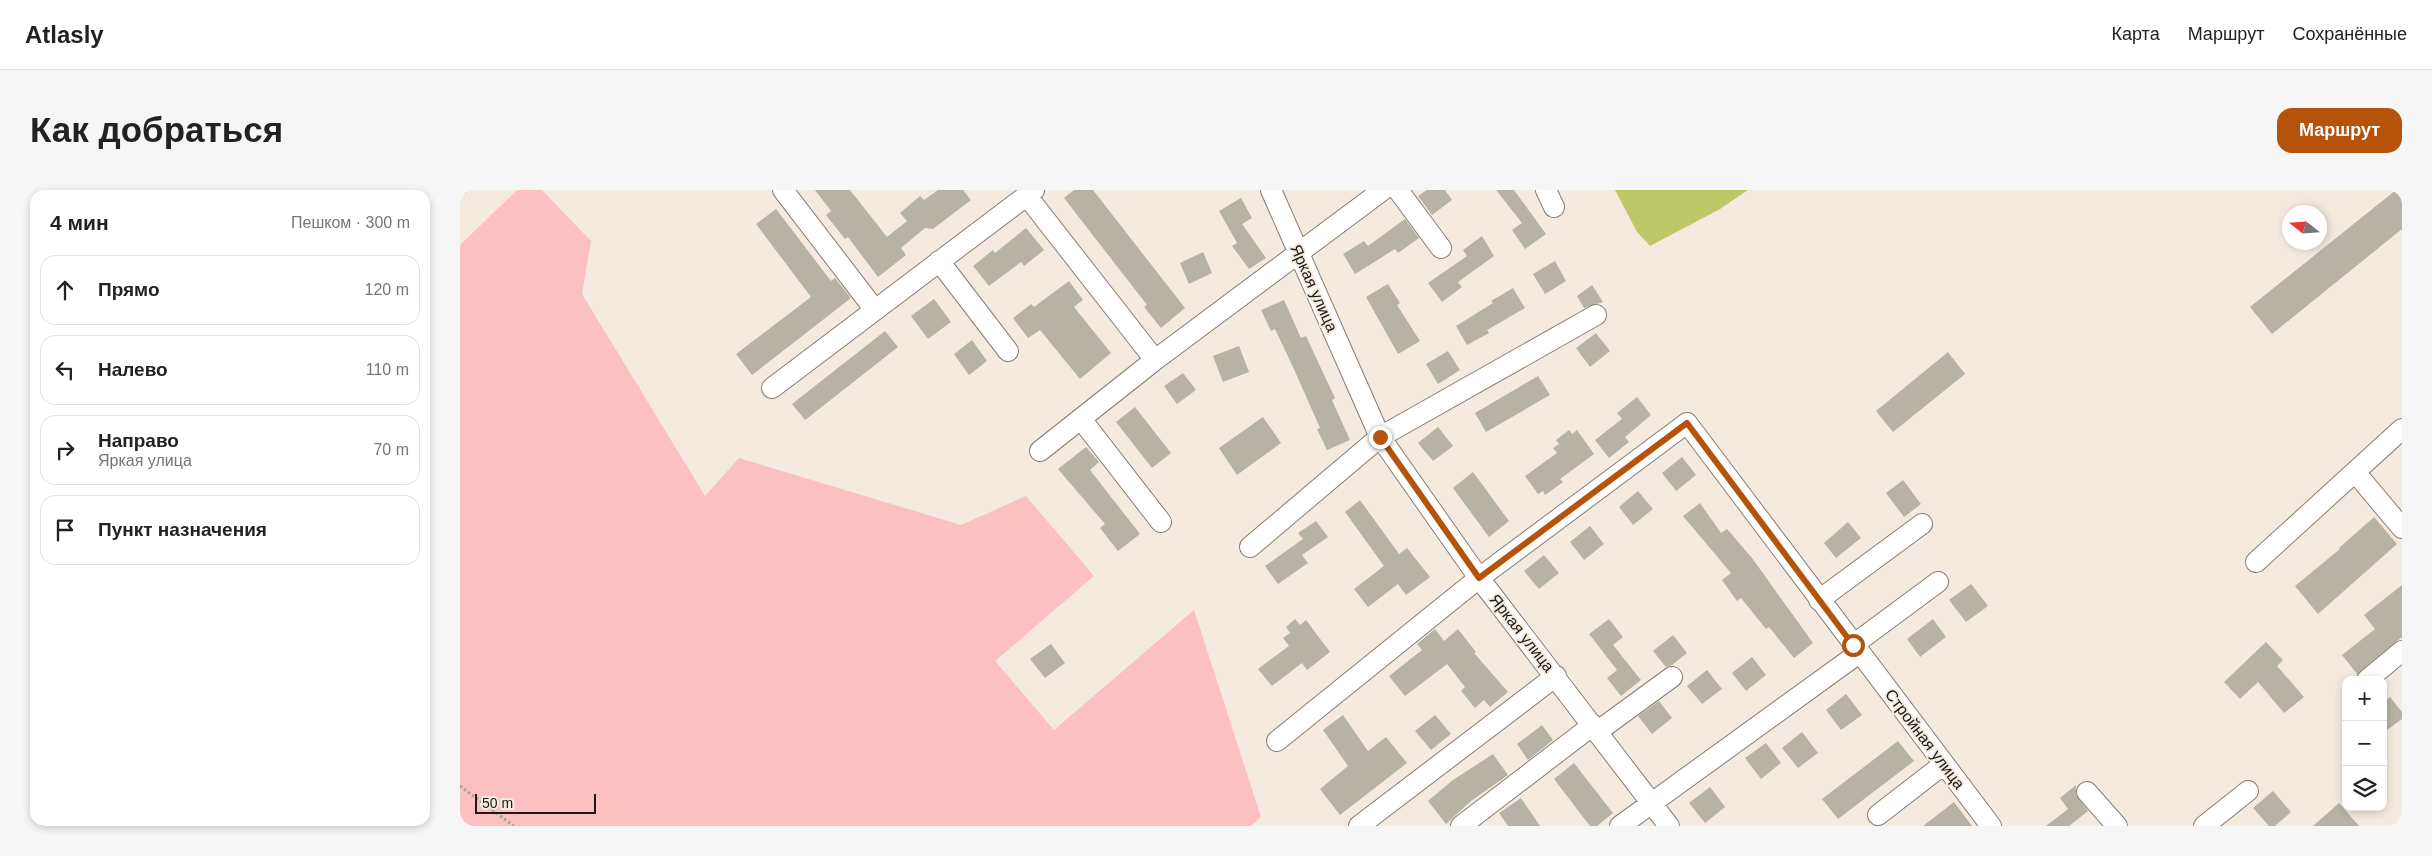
<!DOCTYPE html>
<html lang="ru">
<meta charset="utf-8">
<style>
body{margin:0;font-family:Arial,sans-serif;background:#f6f6f6;color:#222}
.controls{position:absolute;right:15px;bottom:15px;display:grid;overflow:hidden;border-radius:10px;box-shadow:0 2px 8px #0003}
.controls button{width:45px;height:45px;display:grid;place-items:center;padding:0;border:0;border-bottom:1px solid #e0e0e0;background:#fff;color:#222;font:25px sans-serif}
.compass{position:absolute;left:1822px;top:15px;width:45px;height:45px;border-radius:50%;background:#fff;box-shadow:0 2px 8px #0003;rotate:287deg}
.scale{position:absolute;left:15px;bottom:12px;width:121px;box-sizing:border-box;padding-left:5px;border:2px solid #1d1916;border-top:0;font-size:14px;line-height:18px;white-space:nowrap;color:#1d1916;-webkit-text-stroke:4px #f4eae0;paint-order:stroke}
.stop{position:absolute;width:15px;height:15px;margin:-11px;border:4px solid #b45309;border-radius:50%;background:#fff}
.stop.end{background:#b45309;border-color:#fff;box-shadow:0 1px 5px #0008}
.list{margin:0;padding:0;list-style:none}
h2{display:flex;justify-content:space-between;align-items:center;height:65px;margin:0;padding:0 20px;font-size:21px}
h2 small{font-size:16px;font-weight:400;color:#767676}
.list li{display:grid;grid-template-columns:32px 1fr auto;gap:15px;align-items:center;box-sizing:border-box;height:70px;margin:0 10px 10px;padding:0 10px;border:1px solid #e0e0e0;border-radius:15px}
.list b{display:block;font-size:19px;white-space:nowrap}
.list p{margin:0;font-size:16px;white-space:nowrap;color:#767676}
.list em{font-size:16px;font-style:normal;color:#767676}
.icon{flex:none;width:28px;height:28px;fill:none;stroke:currentColor;stroke-width:2;stroke-linecap:round;stroke-linejoin:round}
.map{position:relative;flex:none;width:1942px;height:636px;overflow:hidden;border-radius:15px}
header{display:flex;align-items:center;gap:30px;box-sizing:border-box;height:70px;padding:0 25px;background:#fff;border-bottom:1px solid #e0e0e0}
header strong{font-size:24px}
nav{display:flex;gap:28px;margin-inline-start:auto;font-size:18px}
.intro{display:flex;align-items:center;justify-content:space-between;box-sizing:border-box;height:120px;padding:0 30px}
h1{margin:0;font-size:35px}
.button{padding:12px 22px;border-radius:15px;background:#b45309;color:#fff;font-size:18px;font-weight:700}
main{display:flex;gap:30px;padding:0 30px}
aside{flex:1;background:#fff;border-radius:15px;box-shadow:0 2px 8px #0003}
.map>svg:first-child{display:block}
.green{fill:#fcc0c1}
.water{fill:#bdc969}
.building{fill:#b6b2a6}
.lines{fill:none;stroke-linecap:round;stroke-linejoin:round}
.minor-casing{stroke:#867d74;stroke-width:22}
.path{stroke:#aba39b;stroke-width:3;stroke-dasharray:2.5 2.5;stroke-linecap:butt}
.minor{stroke:#fff;stroke-width:20}
.route{stroke:#b45309;stroke-width:6}
.labels{text-anchor:middle;dominant-baseline:central;stroke-width:4;stroke-linejoin:round;paint-order:stroke}
.street-label{font-size:16px;fill:#1d1916;stroke:#f4eae0}
</style>
<header>
<strong>Atlasly</strong>
<nav><a>Карта</a><a>Маршрут</a><a>Сохранённые</a></nav>
</header>
<div class="intro"><h1>Как добраться</h1><a class="button">Маршрут</a></div>
<main>
<aside>
<h2>4 мин<small>Пешком · 300 m</small></h2>
<ul class="list">
<li><svg class="icon" aria-label="ahead" viewBox="0 0 24 24"><path d="M12 20V5M6 11l6-6 6 6"/></svg><div><b>Прямо</b></div><em>120 m</em></li>
<li><svg class="icon" aria-label="left" viewBox="0 0 24 24"><path d="M17 20v-9H6M10 6l-5 5 5 5"/></svg><div><b>Налево</b></div><em>110 m</em></li>
<li><svg class="icon" aria-label="right" viewBox="0 0 24 24"><path d="M7 20v-9h11M14 6l5 5-5 5"/></svg><div><b>Направо</b><p>Яркая улица</p></div><em>70 m</em></li>
<li><svg class="icon" aria-label="arrive" viewBox="0 0 24 24"><path d="M6 21V4h12l-3 4 3 4H6"/></svg><div><b>Пункт назначения</b></div></li>
</ul>
</aside>
<div class="map">
<svg width="1942" height="636" viewBox="0 0 1942 636">
<rect width="100%" height="100%" fill="#f4eae0"/>
<!-- green -->
<path class="green" d="M 57,0 L 82,0 L 131,51 L 122,104 L 245,306 L 279,268 L 501,335 L 566,306 L 634,386 L 535,471 L 594,540 L 734,420 L 801,627 L 791,636 L 0,636 L 0,55 Z"/>
<!-- water -->
<path class="water" d="M 1155,0 L 1288,0 L 1260,19 L 1190,56 L 1177,42 Z"/>
<!-- building -->
<path class="building" d="M 355,0 L 390,0 L 427,47 L 447,31 L 440,23 L 460,6 L 464,10 L 478,0 L 503,0 L 511,10 L 473,39 L 465,38 L 441,58 L 446,65 L 418,87 L 388,47 L 385,49 L 366,25 L 371,21 Z
M 614,0 L 633,0 L 725,118 L 701,138 L 684,117 L 687,115 L 604,8 Z
M 967,0 L 985,0 L 992,10 L 972,25 L 958,6 Z
M 1036,0 L 1054,0 L 1086,44 L 1065,59 L 1052,40 L 1062,33 Z
M 1936,0 L 1942,0 L 1942,39 L 1812,144 L 1790,117 Z
M 781,8 L 792,28 L 782,34 L 806,68 L 789,79 L 772,56 L 777,53 L 759,21 Z
M 316,19 L 371,91 L 375,88 L 391,108 L 292,185 L 276,164 L 351,107 L 296,34 Z
M 945,29 L 959,48 L 938,63 L 935,59 L 895,84 L 883,64 L 904,51 L 908,56 Z
M 566,38 L 584,60 L 564,76 L 561,72 L 529,96 L 513,76 L 533,60 L 535,63 Z
M 1022,46 L 1034,66 L 998,92 L 1002,97 L 982,112 L 968,93 L 1007,66 L 1003,60 Z
M 743,62 L 752,83 L 729,94 L 720,73 Z
M 1095,71 L 1106,91 L 1085,104 L 1073,84 Z
M 609,91 L 623,110 L 614,117 L 651,163 L 620,189 L 580,140 L 568,148 L 553,128 L 571,114 L 574,117 Z
M 928,94 L 940,113 L 937,115 L 960,151 L 938,164 L 906,107 Z
M 1132,95 L 1143,112 L 1124,118 L 1117,106 Z
M 1053,98 L 1065,118 L 1027,140 L 1029,143 L 1007,155 L 996,136 L 1033,113 L 1031,111 Z
M 474,109 L 491,132 L 468,149 L 451,126 Z
M 824,110 L 841,148 L 846,146 L 865,187 L 875,208 L 872,210 L 890,250 L 867,260 L 857,239 L 860,238 L 833,177 L 815,139 L 811,141 L 801,120 Z
M 425,141 L 438,157 L 345,230 L 332,214 Z
M 1136,143 L 1150,161 L 1130,177 L 1116,158 Z
M 512,150 L 527,171 L 509,185 L 494,164 Z
M 779,156 L 789,182 L 763,192 L 753,166 Z
M 988,161 L 1000,180 L 978,194 L 966,174 Z
M 1488,162 L 1505,184 L 1433,242 L 1416,221 Z
M 723,183 L 736,200 L 717,214 L 704,196 Z
M 1078,186 L 1090,205 L 1026,242 L 1015,223 Z
M 1177,207 L 1191,225 L 1165,247 L 1169,252 L 1149,268 L 1135,250 L 1162,229 L 1157,223 Z
M 675,217 L 711,263 L 692,278 L 656,232 Z
M 803,227 L 821,253 L 777,285 L 759,258 Z
M 978,237 L 993,256 L 973,271 L 958,253 Z
M 1109,240 L 1112,244 L 1117,240 L 1134,264 L 1100,289 L 1103,292 L 1085,305 L 1083,301 L 1078,304 L 1065,286 L 1097,263 L 1093,258 L 1099,254 L 1096,250 Z
M 626,257 L 639,272 L 630,280 L 680,344 L 658,361 L 640,338 L 645,334 L 598,279 Z
M 1222,267 L 1236,285 L 1216,301 L 1202,283 Z
M 1013,282 L 1049,331 L 1029,347 L 993,298 Z
M 1443,290 L 1461,314 L 1444,327 L 1426,303 Z
M 1178,301 L 1193,319 L 1173,335 L 1159,317 Z
M 900,310 L 939,364 L 947,358 L 970,387 L 946,405 L 938,394 L 908,417 L 894,399 L 924,376 L 885,322 Z
M 1240,313 L 1261,343 L 1267,339 L 1292,368 L 1353,453 L 1334,468 L 1309,437 L 1306,439 L 1281,408 L 1277,411 L 1262,390 L 1271,383 L 1223,326 Z
M 1914,327 L 1937,354 L 1858,424 L 1835,396 L 1880,359 L 1879,358 Z
M 856,331 L 868,347 L 842,365 L 848,373 L 818,394 L 805,376 L 843,349 L 838,343 Z
M 1388,332 L 1401,348 L 1376,368 L 1364,353 Z
M 1130,336 L 1144,354 L 1124,370 L 1110,352 Z
M 1084,365 L 1099,383 L 1079,399 L 1064,381 Z
M 1511,394 L 1528,416 L 1506,432 L 1489,410 Z
M 1942,395 L 1942,447 L 1897,484 L 1882,465 L 1915,439 L 1904,425 Z
M 835,429 L 840,435 L 846,430 L 870,462 L 847,480 L 842,473 L 812,496 L 798,479 L 829,456 L 823,448 L 830,443 L 826,437 Z
M 1149,429 L 1163,447 L 1153,455 L 1181,490 L 1161,506 L 1147,488 L 1157,480 L 1129,444 Z
M 1473,429 L 1486,447 L 1460,467 L 1447,449 Z
M 975,439 L 984,451 L 998,439 L 1016,462 L 1014,463 L 1048,502 L 1030,517 L 1024,510 L 1015,518 L 1001,501 L 1005,497 L 987,474 L 945,506 L 929,486 L 962,460 L 957,454 Z
M 1213,445 L 1227,463 L 1212,475 L 1206,477 L 1193,461 Z
M 1806,452 L 1823,470 L 1817,476 L 1844,507 L 1824,523 L 1798,492 L 1780,509 L 1764,492 Z
M 591,454 L 605,473 L 585,488 L 570,469 Z
M 1292,467 L 1306,485 L 1286,501 L 1272,483 Z
M 1247,480 L 1262,499 L 1242,514 L 1227,496 Z
M 1386,504 L 1402,525 L 1381,540 L 1366,520 Z
M 1930,507 L 1942,522 L 1942,529 L 1923,543 L 1923,512 Z
M 1199,511 L 1212,528 L 1192,544 L 1178,526 Z
M 883,525 L 908,561 L 926,547 L 947,573 L 880,625 L 860,599 L 888,576 L 863,540 Z
M 975,525 L 991,544 L 971,560 L 955,541 Z
M 1082,535 L 1093,550 L 1068,570 L 1057,554 Z
M 1342,542 L 1358,563 L 1338,578 L 1322,558 Z
M 1438,551 L 1454,571 L 1378,629 L 1362,609 Z
M 1306,553 L 1321,573 L 1301,589 L 1285,568 Z
M 1033,564 L 1048,585 L 1011,611 L 986,634 L 968,611 L 993,590 Z
M 1114,573 L 1153,623 L 1137,636 L 1130,636 L 1094,589 Z
M 1616,595 L 1616,605 L 1628,621 L 1609,636 L 1586,636 L 1608,619 L 1600,608 Z
M 1250,597 L 1265,617 L 1245,633 L 1229,613 Z
M 1813,601 L 1831,622 L 1815,636 L 1809,636 L 1793,618 Z
M 1061,608 L 1080,636 L 1048,636 L 1039,623 Z
M 1494,612 L 1512,636 L 1463,636 Z
M 1879,613 L 1899,636 L 1853,636 Z"/>
<g class="lines">
<!-- minor casing -->
<g class="minor-casing">
<path id="minor" d="M 323,0 L 415,120
M 811,0 L 920,247 L 1019,388 L 1209,636
M 938,0 L 981,58
M 1086,0 L 1094,17
M 567,6 L 695,170
M 479,71 L 548,161
M 312,198 L 574,0
M 621,229 L 701,332
M 580,261 L 695,170 L 923,0
M 1895,282 L 1942,338
M 790,357 L 920,247 L 1136,125
M 1796,372 L 1942,239
M 1359,410 L 1462,334
M 1393,455 L 1478,392
M 1907,490 L 1942,461
M 1138,541 L 1212,487
M 817,551 L 1019,388 L 1227,233 L 1531,636
M 1627,602 L 1657,636
M 1418,625 L 1484,574
M 899,636 L 1096,486
M 1001,636 L 1133,535
M 1160,636 L 1399,463
M 1744,636 L 1788,601"/>
</g>
<!-- path -->
<path class="path" d="M 0,6 L 8,0
M 0,596 L 54,636"/>
<!-- minor -->
<use href="#minor" class="minor"/>
</g>
<g class="lines">
<!-- route -->
<path class="route" d="M 920,247 L 1019,388 L 1227,233 L 1393,455"/>
</g>
<g class="labels">
<!-- street labels -->
<g class="street-label">
<text transform="translate(854 98) rotate(66)">Яркая улица</text>
<text transform="translate(1062 443) rotate(52)">Яркая улица</text>
<text transform="translate(1465 549) rotate(53)">Стройная улица</text>
</g>
</g>
</svg>
<div class="controls">
<button>+</button>
<button>−</button>
<button><svg class="icon" aria-label="layers" viewBox="0 0 24 24"><path d="M12 4l9 5-9 5-9-5zM3 14l9 5 9-5"/></svg></button>
</div>
<svg class="compass" viewBox="-18 -18 36 36"><path d="M0-13l5 13h-10z" fill="#e53935"/><path d="M0 13l5-13h-10z" fill="#767676"/></svg>
<div class="scale">50 m</div>
<div class="stop" style="left:1393px;top:455px"></div>
<div class="stop end" style="left:920px;top:247px"></div>
</div>
</main>
